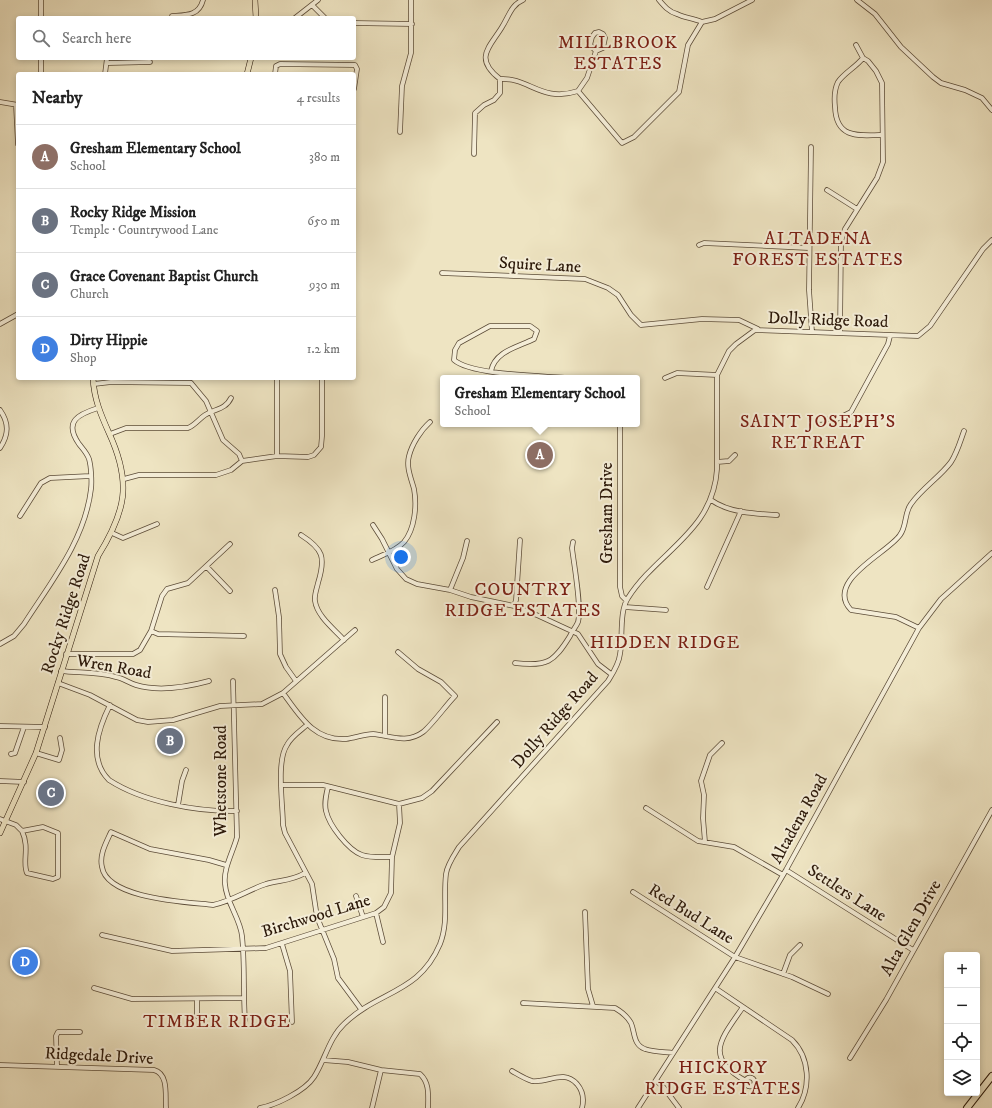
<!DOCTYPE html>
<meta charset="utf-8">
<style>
body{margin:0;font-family:"IM FELL DW Pica",serif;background:#f2f2f2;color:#222}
.controls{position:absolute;right:12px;bottom:12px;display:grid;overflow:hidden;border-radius:4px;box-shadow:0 2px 6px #0003}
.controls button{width:36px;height:36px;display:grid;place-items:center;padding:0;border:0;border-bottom:1px solid #e0e0e0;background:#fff;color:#222;font:20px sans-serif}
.you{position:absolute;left:401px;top:557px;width:14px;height:14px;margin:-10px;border:3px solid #fff;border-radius:50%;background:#1a73e8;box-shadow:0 0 0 6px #1a73e833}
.badge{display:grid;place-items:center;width:26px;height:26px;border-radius:50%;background:#8f2418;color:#fff;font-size:13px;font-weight:700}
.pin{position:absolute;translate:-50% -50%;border:2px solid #fff;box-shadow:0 1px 4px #0006}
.popup{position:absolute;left:440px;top:375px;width:200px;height:52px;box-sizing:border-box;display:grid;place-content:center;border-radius:4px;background:#fff;filter:drop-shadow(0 1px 3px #0005);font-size:13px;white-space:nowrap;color:#767676}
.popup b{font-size:15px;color:#222}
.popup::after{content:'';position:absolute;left:50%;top:100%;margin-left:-8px;border:8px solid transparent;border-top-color:#fff}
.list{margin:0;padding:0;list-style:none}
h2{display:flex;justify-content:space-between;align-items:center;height:52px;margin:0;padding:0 16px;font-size:17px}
h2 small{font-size:13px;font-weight:400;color:#767676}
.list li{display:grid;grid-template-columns:26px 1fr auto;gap:12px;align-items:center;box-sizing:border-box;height:64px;padding:0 16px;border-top:1px solid #e0e0e0}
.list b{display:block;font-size:15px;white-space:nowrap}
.list p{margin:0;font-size:13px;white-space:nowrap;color:#767676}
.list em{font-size:13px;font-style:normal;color:#767676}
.icon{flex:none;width:22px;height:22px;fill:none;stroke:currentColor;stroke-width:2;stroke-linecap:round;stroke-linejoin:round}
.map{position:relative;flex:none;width:992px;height:1108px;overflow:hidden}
.search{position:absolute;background:#fff;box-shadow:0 2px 6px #0003;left:16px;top:16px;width:340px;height:44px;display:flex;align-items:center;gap:10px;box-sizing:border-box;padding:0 14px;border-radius:4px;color:#767676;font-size:15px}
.panel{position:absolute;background:#fff;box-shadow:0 2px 6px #0003;left:16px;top:72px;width:340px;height:308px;border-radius:4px}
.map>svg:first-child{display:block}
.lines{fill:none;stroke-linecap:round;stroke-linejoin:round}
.minor-casing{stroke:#5c4c38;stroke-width:5.5}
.major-casing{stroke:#2c190a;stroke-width:6}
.highway-casing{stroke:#2c190a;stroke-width:8}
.minor{stroke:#f4edd7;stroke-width:4}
.major{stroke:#eee4c2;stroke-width:5}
.highway{stroke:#eee4c2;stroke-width:6}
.labels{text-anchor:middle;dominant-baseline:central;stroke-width:4;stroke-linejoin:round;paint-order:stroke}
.street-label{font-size:17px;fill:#2c190a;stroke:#f4edd7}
.neighbourhood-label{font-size:18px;letter-spacing:1px;fill:#7a1f14;stroke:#f4edd7}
</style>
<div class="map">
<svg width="992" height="1108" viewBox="0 0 992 1108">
<rect width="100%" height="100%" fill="#eee4c2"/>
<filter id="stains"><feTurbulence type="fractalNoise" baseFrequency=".005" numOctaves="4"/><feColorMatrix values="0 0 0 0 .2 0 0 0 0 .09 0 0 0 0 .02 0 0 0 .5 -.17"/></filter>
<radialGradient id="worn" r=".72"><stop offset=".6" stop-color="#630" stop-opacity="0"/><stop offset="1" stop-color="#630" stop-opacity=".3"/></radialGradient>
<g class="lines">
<!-- minor casing -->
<g class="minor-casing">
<path id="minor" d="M 41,0 L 41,18
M 659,0 C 664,6 669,12 677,14 C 685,18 693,18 702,22
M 857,0 L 875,14 L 901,47 L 933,77 L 941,83 L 965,90 L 982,98 L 992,110
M 312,5 L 325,18
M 172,16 C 186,15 199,16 203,0
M 295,18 L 318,0
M 354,23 L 412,24
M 599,32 L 603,34 L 605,38 L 603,48 L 596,51 L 590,45 L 592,37 L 595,33 Z
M 41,58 L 41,74
M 863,58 C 856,67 844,73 838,82 C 834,90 834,98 835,107 C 836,138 857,136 882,135
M 108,63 L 150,62
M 105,74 L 107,58
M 275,74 L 276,66 L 280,64 L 355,65 L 357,69 L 354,89
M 500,79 C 529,77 541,103 578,91
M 578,91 L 622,143 L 634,137 L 679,92 L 688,45 L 702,22 L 715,19 L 752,0
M 578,91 L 587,78 L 596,51
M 0,102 L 18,105
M 16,105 L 18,144
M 400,132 L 402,86 L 411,53 L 411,0
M 811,147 L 809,290 L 812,332
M 474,154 L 475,113 L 484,105 L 494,100 L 500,93 L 500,79 C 473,58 490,47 502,27 C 509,16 511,5 523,0
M 827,190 L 857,209
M 699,245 L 704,243 L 809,248
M 442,273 L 585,279 L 608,288 L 618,295 L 631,315 L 641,325 L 702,319 L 739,320 L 758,329
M 0,324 L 18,314
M 840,333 L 841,241 L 845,229 L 877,178 L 883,162 L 882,83 L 876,71 L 868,61 L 863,58 L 856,45
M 491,371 C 495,351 518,347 534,339 L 537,331 L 530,326 L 490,326 L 459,343 L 455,350 L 454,360 C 471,375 543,376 567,378
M 277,378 L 277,456
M 665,378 L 677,373 L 717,375
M 191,383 L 206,401 L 223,440 L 239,454 L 242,461
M 94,384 L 111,382 L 191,383
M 0,410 C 9,423 9,434 0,448
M 818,420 L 837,419 L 851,412 L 888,344 L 890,336
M 620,424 L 620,587 L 622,596 L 626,600
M 110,434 L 126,428 L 188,428 C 195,425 199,419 205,415 C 215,409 226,409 231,398
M 717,462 L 729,461 L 735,455
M 124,479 L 139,475 L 216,475 L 231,470 L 242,461 L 277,456 L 308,457 L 314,455 L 321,447 L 322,436 L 322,378
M 711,500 C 729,513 757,514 777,515
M 20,516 L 41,483 L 50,478 L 90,476
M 373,525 L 382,539 L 397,569 L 406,579 L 417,584 L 450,590 L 471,597 L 514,606 L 539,616 L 578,634 L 598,664 L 611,674
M 112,533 L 123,538 L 157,524
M 301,535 C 323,549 326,557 318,583 C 317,588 314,595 315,601 C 317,616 334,629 344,640
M 372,560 C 382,555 396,551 404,542 C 415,529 417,505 414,489 C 411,478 406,467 409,456 C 412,444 421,430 430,422
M 207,567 L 230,591
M 707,587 L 741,511
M 275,590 L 279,617 L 280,654 L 286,667 L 296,681
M 450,590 L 463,558 L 467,541
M 514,606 L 516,600 L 520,540
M 625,607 L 666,610
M 919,628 L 896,617 L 851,610 C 824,581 888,553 900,535 C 907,526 904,513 911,504 C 922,488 940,477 951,462 C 957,453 960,442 964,431
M 151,631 L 158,634 L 244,636
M 0,644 L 14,636 L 24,624 C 51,582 85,540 91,489 C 92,481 91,466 89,459 C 87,453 83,449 79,444 C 63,421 79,414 98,408
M 66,654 L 133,654 L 140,650 L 151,631 L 162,596 L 167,589 L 188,583 L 230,544
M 515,663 C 547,667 554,662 570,636 C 572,631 576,627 578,622 C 582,608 574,565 572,548 L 573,542
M 61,671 C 79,673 99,672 116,677 C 123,678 129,683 136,685 C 159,692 187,687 209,681
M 233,681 L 237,837 C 233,852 223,869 225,884 C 226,902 240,918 242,936 C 245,964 243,992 245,1020
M 58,683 L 90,695 L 137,720 L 148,722 L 173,720 L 220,706 L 262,704 L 283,693 L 355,630
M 283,693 C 300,716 314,741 346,739 C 355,738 364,734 373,734 C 391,736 407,744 423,732 C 431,726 447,704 455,696 L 441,682 L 418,669 L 398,652
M 110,705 C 98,729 88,759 109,780 C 143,802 197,812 237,811
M 307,725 C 300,731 291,737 287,745 C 276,761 283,805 283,825 L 285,833 L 312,884 L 317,917 L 334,959 L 338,978 L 361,1009
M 0,726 L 45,727
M 385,736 L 385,697
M 36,753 L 59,760 L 62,750 L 60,738
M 11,754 L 15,753 L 24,727
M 0,781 L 24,782
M 282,785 L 323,785 L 399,804 L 422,798 L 432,791 L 497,722
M 328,787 C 326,795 324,803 326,811 C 329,825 348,850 362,855 C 371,858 383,857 392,857
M 178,805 L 182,781 L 186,770
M 646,808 L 698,841 L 734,847 L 783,875
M 0,819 L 16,825 L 22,831 L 43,827 L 58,833 L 58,877 L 53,879 L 27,873 C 22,862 30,848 22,831
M 705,842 L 703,818 L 704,795 L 701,781 L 710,755 L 722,743
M 226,865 L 209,860 L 150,849 L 111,832 C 106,843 99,855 102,867 C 107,899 187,902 213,905 C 232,901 248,890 266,884 C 279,880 292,881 305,873
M 786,870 L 913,950
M 633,892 L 735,957 L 792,977 L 828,994
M 356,896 L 363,917
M 585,912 L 588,989 L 593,1006
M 376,913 L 383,942
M 102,935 L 172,951 L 266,948 L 376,913 L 384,907 L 391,893 L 392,857 L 400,823 L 399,804
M 282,944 L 290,971 L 292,1022
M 783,974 L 790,955 L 800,945
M 94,988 L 132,999 L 244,998
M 715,988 L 792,1040 C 810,1058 811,1087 798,1108
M 197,999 L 197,1016
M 523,1003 L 615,1008 C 622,1012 627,1016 631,1023 C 635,1032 633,1045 645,1049 C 653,1052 664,1052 673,1053
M 743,1007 C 721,1039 703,1057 746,1081
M 850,1058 L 886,1000 L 992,810
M 323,1060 L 348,1062 L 381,1070 L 420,1074 C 430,1083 428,1096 428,1108
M 0,1065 L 154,1070 C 169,1074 165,1096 166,1108
M 57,1066 L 56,1036 L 58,1032 L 80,1032
M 512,1071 C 519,1075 525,1079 532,1081 C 549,1083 563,1069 577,1084 C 583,1091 584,1100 582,1108
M745.5 1082a4.5 4.5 0 1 1 9 0a4.5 4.5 0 1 1-9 0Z
M 656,1080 L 664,1088 L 679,1108
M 260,1108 C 276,1105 305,1091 314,1077 C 325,1060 329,1038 344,1024 C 379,990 419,994 440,944 C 449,921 443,898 446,874 C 447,865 454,855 459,847 L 608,681 C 613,673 619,664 620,654 C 623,639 619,611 628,598 C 658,551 713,532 717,469 L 717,375 L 729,351 L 736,344 L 755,330 L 918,336 L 930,326 L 983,249 L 992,240
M 372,1108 L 381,1070
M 638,1108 L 735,957 L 786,870 L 919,628 L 941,599 L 992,553"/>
</g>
<!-- major casing -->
<g class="major-casing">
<path id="major" d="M 255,0 L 256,18
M 247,74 L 251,58
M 0,833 L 36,753 L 98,556 C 126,511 132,483 109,433 C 101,415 94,399 93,378"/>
</g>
<!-- highway casing -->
<g class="highway-casing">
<path id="highway" d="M 967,1108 L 992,1076"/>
</g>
<!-- minor -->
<use href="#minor" class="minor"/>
<!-- major -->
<use href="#major" class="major"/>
<!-- highway -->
<use href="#highway" class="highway"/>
</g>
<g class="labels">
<!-- street labels -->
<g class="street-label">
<text transform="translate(540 265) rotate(3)">Squire Lane</text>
<text transform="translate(828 320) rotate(2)">Dolly Ridge Road</text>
<text transform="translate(607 513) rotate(-90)">Gresham Drive</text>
<text transform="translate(66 614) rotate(-72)">Rocky Ridge Road</text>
<text transform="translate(114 667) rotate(10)">Wren Road</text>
<text transform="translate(555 720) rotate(-49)">Dolly Ridge Road</text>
<text transform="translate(221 781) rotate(-90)">Whetstone Road</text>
<text transform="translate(799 819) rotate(-61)">Altadena Road</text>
<text transform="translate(847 893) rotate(33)">Settlers Lane</text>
<text transform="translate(691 914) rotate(32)">Red Bud Lane</text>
<text transform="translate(316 916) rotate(-17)">Birchwood Lane</text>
<text transform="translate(911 928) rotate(-61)">Alta Glen Drive</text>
<text transform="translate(99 1056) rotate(3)">Ridgedale Drive</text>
</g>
<!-- neighbourhood labels -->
<g class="neighbourhood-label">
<text x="618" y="43">MILLBROOK<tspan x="618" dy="21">ESTATES</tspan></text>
<text x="818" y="239">ALTADENA<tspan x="818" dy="21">FOREST ESTATES</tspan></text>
<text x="818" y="422">SAINT JOSEPH'S<tspan x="818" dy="21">RETREAT</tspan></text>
<text x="523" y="590">COUNTRY<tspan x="523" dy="21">RIDGE ESTATES</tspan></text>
<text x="665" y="643">HIDDEN RIDGE</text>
<text x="217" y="1022">TIMBER RIDGE</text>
<text x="723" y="1068">HICKORY<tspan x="723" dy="21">RIDGE ESTATES</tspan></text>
</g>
</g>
<rect width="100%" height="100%" filter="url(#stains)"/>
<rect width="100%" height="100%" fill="url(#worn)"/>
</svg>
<div class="controls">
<button>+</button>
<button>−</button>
<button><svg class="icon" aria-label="locate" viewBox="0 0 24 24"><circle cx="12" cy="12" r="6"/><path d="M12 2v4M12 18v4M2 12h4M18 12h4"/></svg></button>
<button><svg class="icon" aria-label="layers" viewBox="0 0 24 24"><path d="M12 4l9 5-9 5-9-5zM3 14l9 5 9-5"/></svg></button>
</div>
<div class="you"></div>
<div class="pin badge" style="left:540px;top:455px;background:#8d6e63">A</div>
<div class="popup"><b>Gresham Elementary School</b>School</div>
<div class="pin badge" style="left:170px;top:741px;background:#6b7280">B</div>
<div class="pin badge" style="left:51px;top:793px;background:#6b7280">C</div>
<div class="pin badge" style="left:25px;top:962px;background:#3f7fe0">D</div>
<div class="search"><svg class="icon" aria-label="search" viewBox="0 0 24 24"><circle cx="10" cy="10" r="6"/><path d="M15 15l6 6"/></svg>Search here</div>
<section class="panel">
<h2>Nearby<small>4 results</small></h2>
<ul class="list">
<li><span class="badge" style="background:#8d6e63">A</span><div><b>Gresham Elementary School</b><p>School</p></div><em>380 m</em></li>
<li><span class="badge" style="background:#6b7280">B</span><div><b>Rocky Ridge Mission</b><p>Temple · Countrywood Lane</p></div><em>650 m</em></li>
<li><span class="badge" style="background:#6b7280">C</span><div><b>Grace Covenant Baptist Church</b><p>Church</p></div><em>930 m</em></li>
<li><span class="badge" style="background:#3f7fe0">D</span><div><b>Dirty Hippie</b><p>Shop</p></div><em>1.2 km</em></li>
</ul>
</section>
</div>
